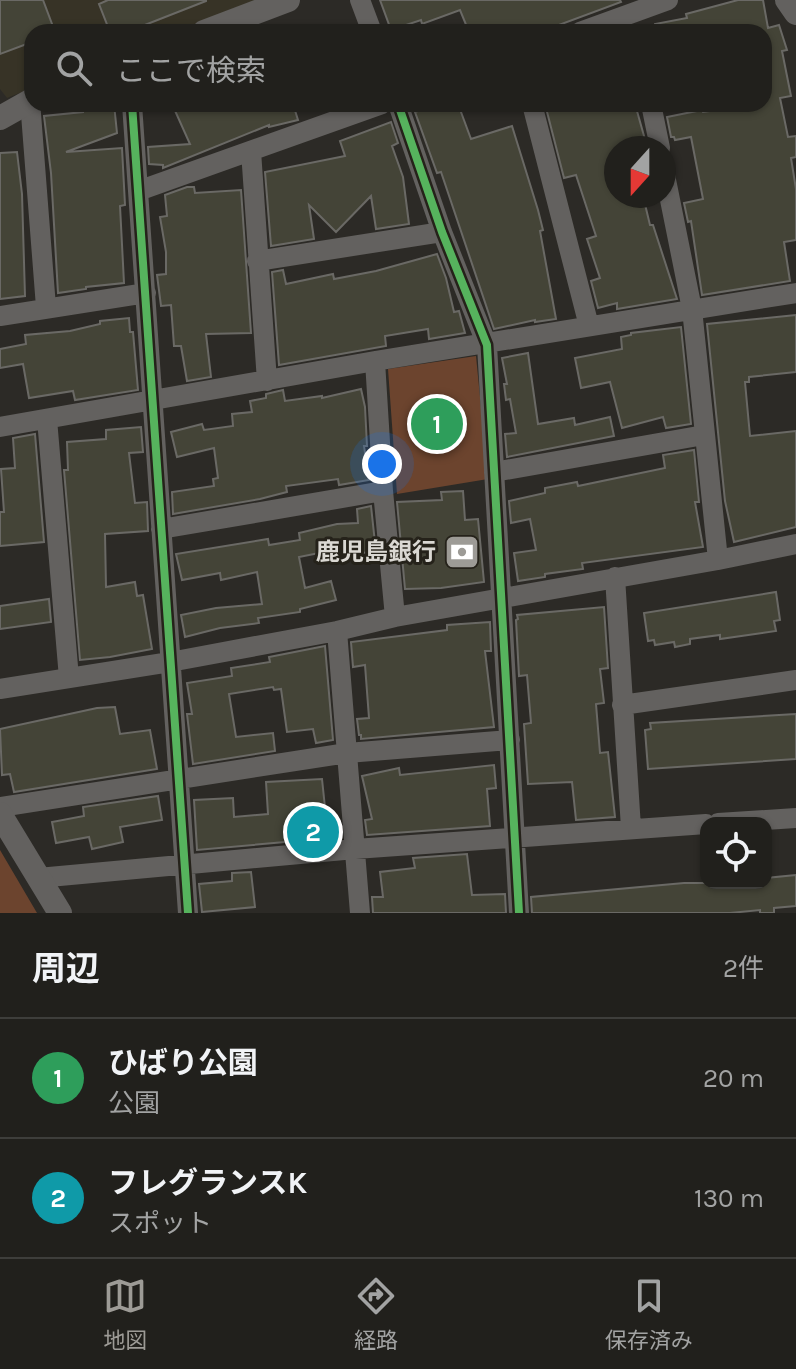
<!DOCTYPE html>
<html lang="ja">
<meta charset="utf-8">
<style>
body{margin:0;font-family:Karla,"Noto Sans JP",sans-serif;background:#2d2d29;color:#f1f3f6}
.controls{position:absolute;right:24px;bottom:24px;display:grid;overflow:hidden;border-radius:16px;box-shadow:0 2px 6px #0004}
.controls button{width:72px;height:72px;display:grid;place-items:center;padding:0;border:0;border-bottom:2px solid #3e3e3b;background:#21201c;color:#f1f3f6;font:40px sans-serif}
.compass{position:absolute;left:604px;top:136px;width:72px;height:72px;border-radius:50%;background:#21201c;box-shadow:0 2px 6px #0004;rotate:201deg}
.you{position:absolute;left:382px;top:464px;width:28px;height:28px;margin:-20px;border:6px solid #fff;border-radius:50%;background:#1a73e8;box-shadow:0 0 0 12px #1a73e833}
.badge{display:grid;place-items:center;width:52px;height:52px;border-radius:50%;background:#9d9b96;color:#fff;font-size:26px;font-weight:700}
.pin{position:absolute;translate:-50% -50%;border:4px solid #fff;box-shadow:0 2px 8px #0006}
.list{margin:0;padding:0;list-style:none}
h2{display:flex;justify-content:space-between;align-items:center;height:104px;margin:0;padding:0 32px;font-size:34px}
h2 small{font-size:26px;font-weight:400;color:#a2a3a3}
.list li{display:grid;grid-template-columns:52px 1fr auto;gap:24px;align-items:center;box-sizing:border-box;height:120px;padding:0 32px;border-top:2px solid #3e3e3b}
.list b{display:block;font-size:30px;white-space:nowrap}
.list p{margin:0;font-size:26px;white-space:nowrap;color:#a2a3a3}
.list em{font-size:26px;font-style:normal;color:#a2a3a3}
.icon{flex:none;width:44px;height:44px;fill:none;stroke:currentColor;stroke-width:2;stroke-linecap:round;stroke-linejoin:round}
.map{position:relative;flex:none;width:796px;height:913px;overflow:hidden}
.search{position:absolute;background:#21201c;box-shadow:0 2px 6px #0004;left:24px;right:24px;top:24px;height:88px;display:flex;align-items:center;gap:20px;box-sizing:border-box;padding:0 28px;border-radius:24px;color:#a2a3a3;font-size:30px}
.sheet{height:344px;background:#21201c}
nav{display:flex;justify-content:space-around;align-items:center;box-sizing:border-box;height:112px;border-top:2px solid #3e3e3b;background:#21201c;font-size:22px;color:#a2a3a3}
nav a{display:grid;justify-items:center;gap:4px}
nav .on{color:#9d9b96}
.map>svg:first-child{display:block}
.built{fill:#373326}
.green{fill:#6c442e}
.building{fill:#444437;stroke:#6a6965;stroke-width:2}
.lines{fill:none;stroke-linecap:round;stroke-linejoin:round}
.minor{stroke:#63615f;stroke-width:20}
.tertiary{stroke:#63615f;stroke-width:24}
.cycleway-casing{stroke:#25221a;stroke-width:13}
.cycleway{stroke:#56b35d;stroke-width:8}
.labels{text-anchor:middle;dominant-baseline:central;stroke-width:6;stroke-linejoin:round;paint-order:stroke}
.poi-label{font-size:24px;font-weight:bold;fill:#dad8d3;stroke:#25221a;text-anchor:end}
</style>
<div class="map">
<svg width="796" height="913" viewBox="0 0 796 913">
<rect width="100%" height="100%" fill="#2c2a26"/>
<!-- built -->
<path class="built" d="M 0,0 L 256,0 L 174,32 L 32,32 L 32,88 L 7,98 L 0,89 Z"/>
<!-- green -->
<path class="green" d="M 476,356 L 488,479 L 397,494 L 388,369 Z
M 0,850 L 37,913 L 0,913 Z"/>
<!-- building -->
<path class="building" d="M 0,0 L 43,0 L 55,32 L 32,32 L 32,42 L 0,54 Z
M 108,0 L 206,0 L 206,1 L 127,32 L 110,32 L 99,4 Z
M 380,0 L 620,0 L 621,2 L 548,29 L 550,32 L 469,32 L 460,10 L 422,24 L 421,20 L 391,30 Z
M 738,0 L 763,0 L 768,28 L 779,25 L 787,50 L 782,51 L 791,96 L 780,98 L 788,137 L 796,136 L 796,157 L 791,158 L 796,189 L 796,240 L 784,242 L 790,281 L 702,295 L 691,221 L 688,222 L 684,203 L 703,199 L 691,137 L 675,140 L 674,137 L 671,137 L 667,117 L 702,110 L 703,112 L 764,104 L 764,32 L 655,32 L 655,24 L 687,18 L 686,14 Z
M 114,104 L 117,133 L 66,152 L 122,148 L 125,205 L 120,206 L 124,283 L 86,287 L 86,289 L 58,293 L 51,173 L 44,116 L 83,112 L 83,105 Z
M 172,104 L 293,104 L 298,120 L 269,127 L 269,125 L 163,168 L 163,165 L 149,164 L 148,147 L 190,144 Z
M 438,104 L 458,104 L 471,139 L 512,126 L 538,210 L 543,230 L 540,231 L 556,319 L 535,322 L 535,320 L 494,329 L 441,172 L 437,173 L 415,112 Z
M 545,104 L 635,104 L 646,143 L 638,145 L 638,148 L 616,148 L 616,196 L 643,196 L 650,225 L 653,225 L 677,299 L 617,309 L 617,303 L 598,308 L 591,281 L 600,278 L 587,239 L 596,236 L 576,175 L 564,178 Z
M 391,122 L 398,143 L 392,146 L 403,177 L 409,224 L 376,229 L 371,196 L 336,232 L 309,205 L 314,239 L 271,246 L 265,172 L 345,156 L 340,141 Z
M 17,152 L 22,194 L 25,296 L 0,299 L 0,153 Z
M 187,187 L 194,187 L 195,193 L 241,190 L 251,333 L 206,334 L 211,377 L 187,381 L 181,346 L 174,346 L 171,305 L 161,306 L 157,275 L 166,274 L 166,252 L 160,217 L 167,216 L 165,195 Z
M 437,254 L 446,278 L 454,312 L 459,311 L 465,333 L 429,339 L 428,329 L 385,336 L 386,346 L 279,365 L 272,272 L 283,270 L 286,284 L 333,274 L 334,279 L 376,271 Z
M 796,315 L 796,372 L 749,377 L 749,382 L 745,382 L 750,436 L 796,431 L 796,527 L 734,542 L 725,501 L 707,324 Z
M 129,318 L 130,332 L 133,332 L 138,390 L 75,400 L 73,391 L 29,398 L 23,364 L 0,368 L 0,349 L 26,344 L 25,335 L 70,331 L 100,324 L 100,321 Z
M 681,327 L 691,424 L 666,428 L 663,417 L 622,428 L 610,382 L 581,388 L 575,358 L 622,349 L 621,337 L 631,335 L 631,333 Z
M 528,353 L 538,424 L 574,418 L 575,425 L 610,417 L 614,436 L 507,457 L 505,434 L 516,433 L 510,399 L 506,400 L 504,384 L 507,384 L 502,358 Z
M 361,389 L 365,407 L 367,446 L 364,446 L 369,480 L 339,485 L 338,479 L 286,486 L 287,492 L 260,499 L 173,514 L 172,492 L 214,486 L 213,479 L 218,478 L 214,448 L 177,457 L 171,432 L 202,424 L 204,430 L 233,426 L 232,414 L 252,412 L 250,401 L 266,398 L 266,394 L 283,390 L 285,401 L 322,396 L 322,398 Z
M 141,427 L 143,452 L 129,453 L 135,503 L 147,502 L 148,531 L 105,534 L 106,587 L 135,582 L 137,596 L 143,595 L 152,649 L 110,657 L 80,660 L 64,470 L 68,470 L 67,442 L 106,439 L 106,430 Z
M 35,434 L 44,542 L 0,546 L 0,512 L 4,512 L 1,469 L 15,468 L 13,438 Z
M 694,450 L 699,502 L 695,502 L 703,547 L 582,563 L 583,569 L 545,574 L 545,577 L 518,581 L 514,553 L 536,550 L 530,519 L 511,523 L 509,501 L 545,493 L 545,488 L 577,482 L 578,486 L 665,468 L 663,455 Z
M 463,491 L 465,520 L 478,519 L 484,582 L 441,588 L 405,589 L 397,502 L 442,500 L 441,492 Z
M 371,506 L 376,552 L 339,554 L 339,549 L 299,557 L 305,588 L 331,581 L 336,600 L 300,609 L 300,612 L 258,618 L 259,623 L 220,628 L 185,637 L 181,615 L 216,608 L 262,604 L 257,572 L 221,580 L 220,573 L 182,580 L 176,554 L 268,539 L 269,545 L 300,540 L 299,533 L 337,524 L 358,523 L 357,509 Z
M 776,592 L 780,620 L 774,621 L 776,631 L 720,639 L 720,635 L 690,639 L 690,644 L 675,647 L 674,642 L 655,645 L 654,640 L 648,641 L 644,613 Z
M 49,599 L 51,622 L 0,629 L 0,606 Z
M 604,607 L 608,668 L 600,669 L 604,703 L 596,704 L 600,753 L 608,752 L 615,817 L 576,820 L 572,782 L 528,784 L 524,724 L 531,723 L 527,675 L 519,676 L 516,620 L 518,619 L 517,615 Z
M 490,622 L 491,651 L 485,651 L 494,727 L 361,739 L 361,735 L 359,735 L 357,719 L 369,718 L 365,665 L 353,667 L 351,642 L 447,630 L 447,625 Z
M 325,646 L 333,740 L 316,743 L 313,729 L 287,732 L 281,689 L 274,690 L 273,687 L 229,694 L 236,737 L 273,733 L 275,751 L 193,764 L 187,714 L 192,714 L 187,683 L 232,676 L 231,668 L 270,662 L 269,657 Z
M 115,707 L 120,734 L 150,730 L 157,769 L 14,792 L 10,774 L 2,775 L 0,729 L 97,708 Z
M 796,714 L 796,759 L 648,769 L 645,730 L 651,729 L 650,723 Z
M 494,765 L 496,788 L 487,789 L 490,826 L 367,835 L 365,820 L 372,819 L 362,776 L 399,768 L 400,775 Z
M 322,779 L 326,817 L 333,817 L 334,823 L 340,822 L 341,837 L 197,850 L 194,800 L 233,798 L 234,817 L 268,814 L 266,782 Z
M 158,796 L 162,820 L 120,827 L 123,842 L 92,849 L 89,837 L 56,843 L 52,822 L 84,816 L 83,807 Z
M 467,854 L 472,895 L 505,894 L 506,913 L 373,913 L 372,897 L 383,897 L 380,872 L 415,868 L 413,858 Z
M 251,872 L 255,907 L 202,912 L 199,884 L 232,881 L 232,873 Z
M 796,875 L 796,906 L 774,908 L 774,913 L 760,913 L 760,910 L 730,913 L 532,913 L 531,897 L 684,883 L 766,883 L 766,878 Z"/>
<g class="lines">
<!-- minor -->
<path class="minor" d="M 360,0 L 372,32
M 580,32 L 668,0
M 30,101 L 46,307
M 132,104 L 188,913
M 398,104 L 442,232 L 487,345 L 519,913
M 532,104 L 589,326
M 651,104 L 660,148
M 251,151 L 267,381
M 664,170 L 692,309 L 718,560
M 138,191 L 382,104
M 257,261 L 442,232
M 0,316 L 146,293
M 375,361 L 383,491 L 395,617
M 47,419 L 69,678
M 0,427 L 375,361 L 796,293
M 494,472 L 704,435
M 161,529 L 383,491
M 615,577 L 631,828
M 337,631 L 360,913
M 0,689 L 170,662 L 337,631 L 395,617 L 718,560 L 796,544
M 622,705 L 796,680
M 0,807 L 347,753 L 510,740
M 718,823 L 796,818
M 38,878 L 355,849 L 706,824"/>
<!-- tertiary -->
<path class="tertiary" d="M 787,0 L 796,13
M 204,32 L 288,0
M 0,118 L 32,100
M 0,814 L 60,913"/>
<!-- cycleway casing -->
<g class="cycleway-casing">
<path id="cycleway" d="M 132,104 L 188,913
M 398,104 L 442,232 L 487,345 L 519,913"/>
</g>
<!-- cycleway -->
<use href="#cycleway" class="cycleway"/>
</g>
<!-- icons -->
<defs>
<g id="bank-square" transform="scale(1.8)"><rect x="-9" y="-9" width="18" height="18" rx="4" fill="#9d9b96" stroke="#25221a"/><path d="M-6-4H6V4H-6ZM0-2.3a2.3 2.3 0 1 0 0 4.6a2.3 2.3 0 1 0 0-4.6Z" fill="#fff"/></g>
</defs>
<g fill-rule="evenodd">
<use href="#bank-square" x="462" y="552"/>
</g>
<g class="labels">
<!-- poi labels -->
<g class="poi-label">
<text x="436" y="552">鹿児島銀行</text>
</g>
</g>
</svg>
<div class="controls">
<button><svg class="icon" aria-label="locate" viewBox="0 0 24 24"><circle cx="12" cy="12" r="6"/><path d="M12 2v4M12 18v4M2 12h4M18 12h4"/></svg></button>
</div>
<svg class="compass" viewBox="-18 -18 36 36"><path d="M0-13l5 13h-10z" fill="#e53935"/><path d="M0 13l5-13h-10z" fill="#a2a3a3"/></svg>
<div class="you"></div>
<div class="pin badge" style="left:437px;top:424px;background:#2e9e5b">1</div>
<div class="pin badge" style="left:313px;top:832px;background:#0f9aa8">2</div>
<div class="search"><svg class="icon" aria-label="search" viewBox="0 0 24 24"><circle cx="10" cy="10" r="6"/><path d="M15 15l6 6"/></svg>ここで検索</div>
</div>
<section class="sheet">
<h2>周辺<small>2件</small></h2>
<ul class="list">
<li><span class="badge" style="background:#2e9e5b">1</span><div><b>ひばり公園</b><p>公園</p></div><em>20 m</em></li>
<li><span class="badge" style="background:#0f9aa8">2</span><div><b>フレグランスK</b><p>スポット</p></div><em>130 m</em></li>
</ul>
</section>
<nav>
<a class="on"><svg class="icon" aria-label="map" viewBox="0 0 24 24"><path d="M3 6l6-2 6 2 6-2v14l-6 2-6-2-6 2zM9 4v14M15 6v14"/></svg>地図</a>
<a><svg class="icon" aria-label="directions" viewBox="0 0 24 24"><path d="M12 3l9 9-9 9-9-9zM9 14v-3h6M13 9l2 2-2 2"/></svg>経路</a>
<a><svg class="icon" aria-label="saved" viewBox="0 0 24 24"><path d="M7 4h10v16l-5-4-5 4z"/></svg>保存済み</a>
</nav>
